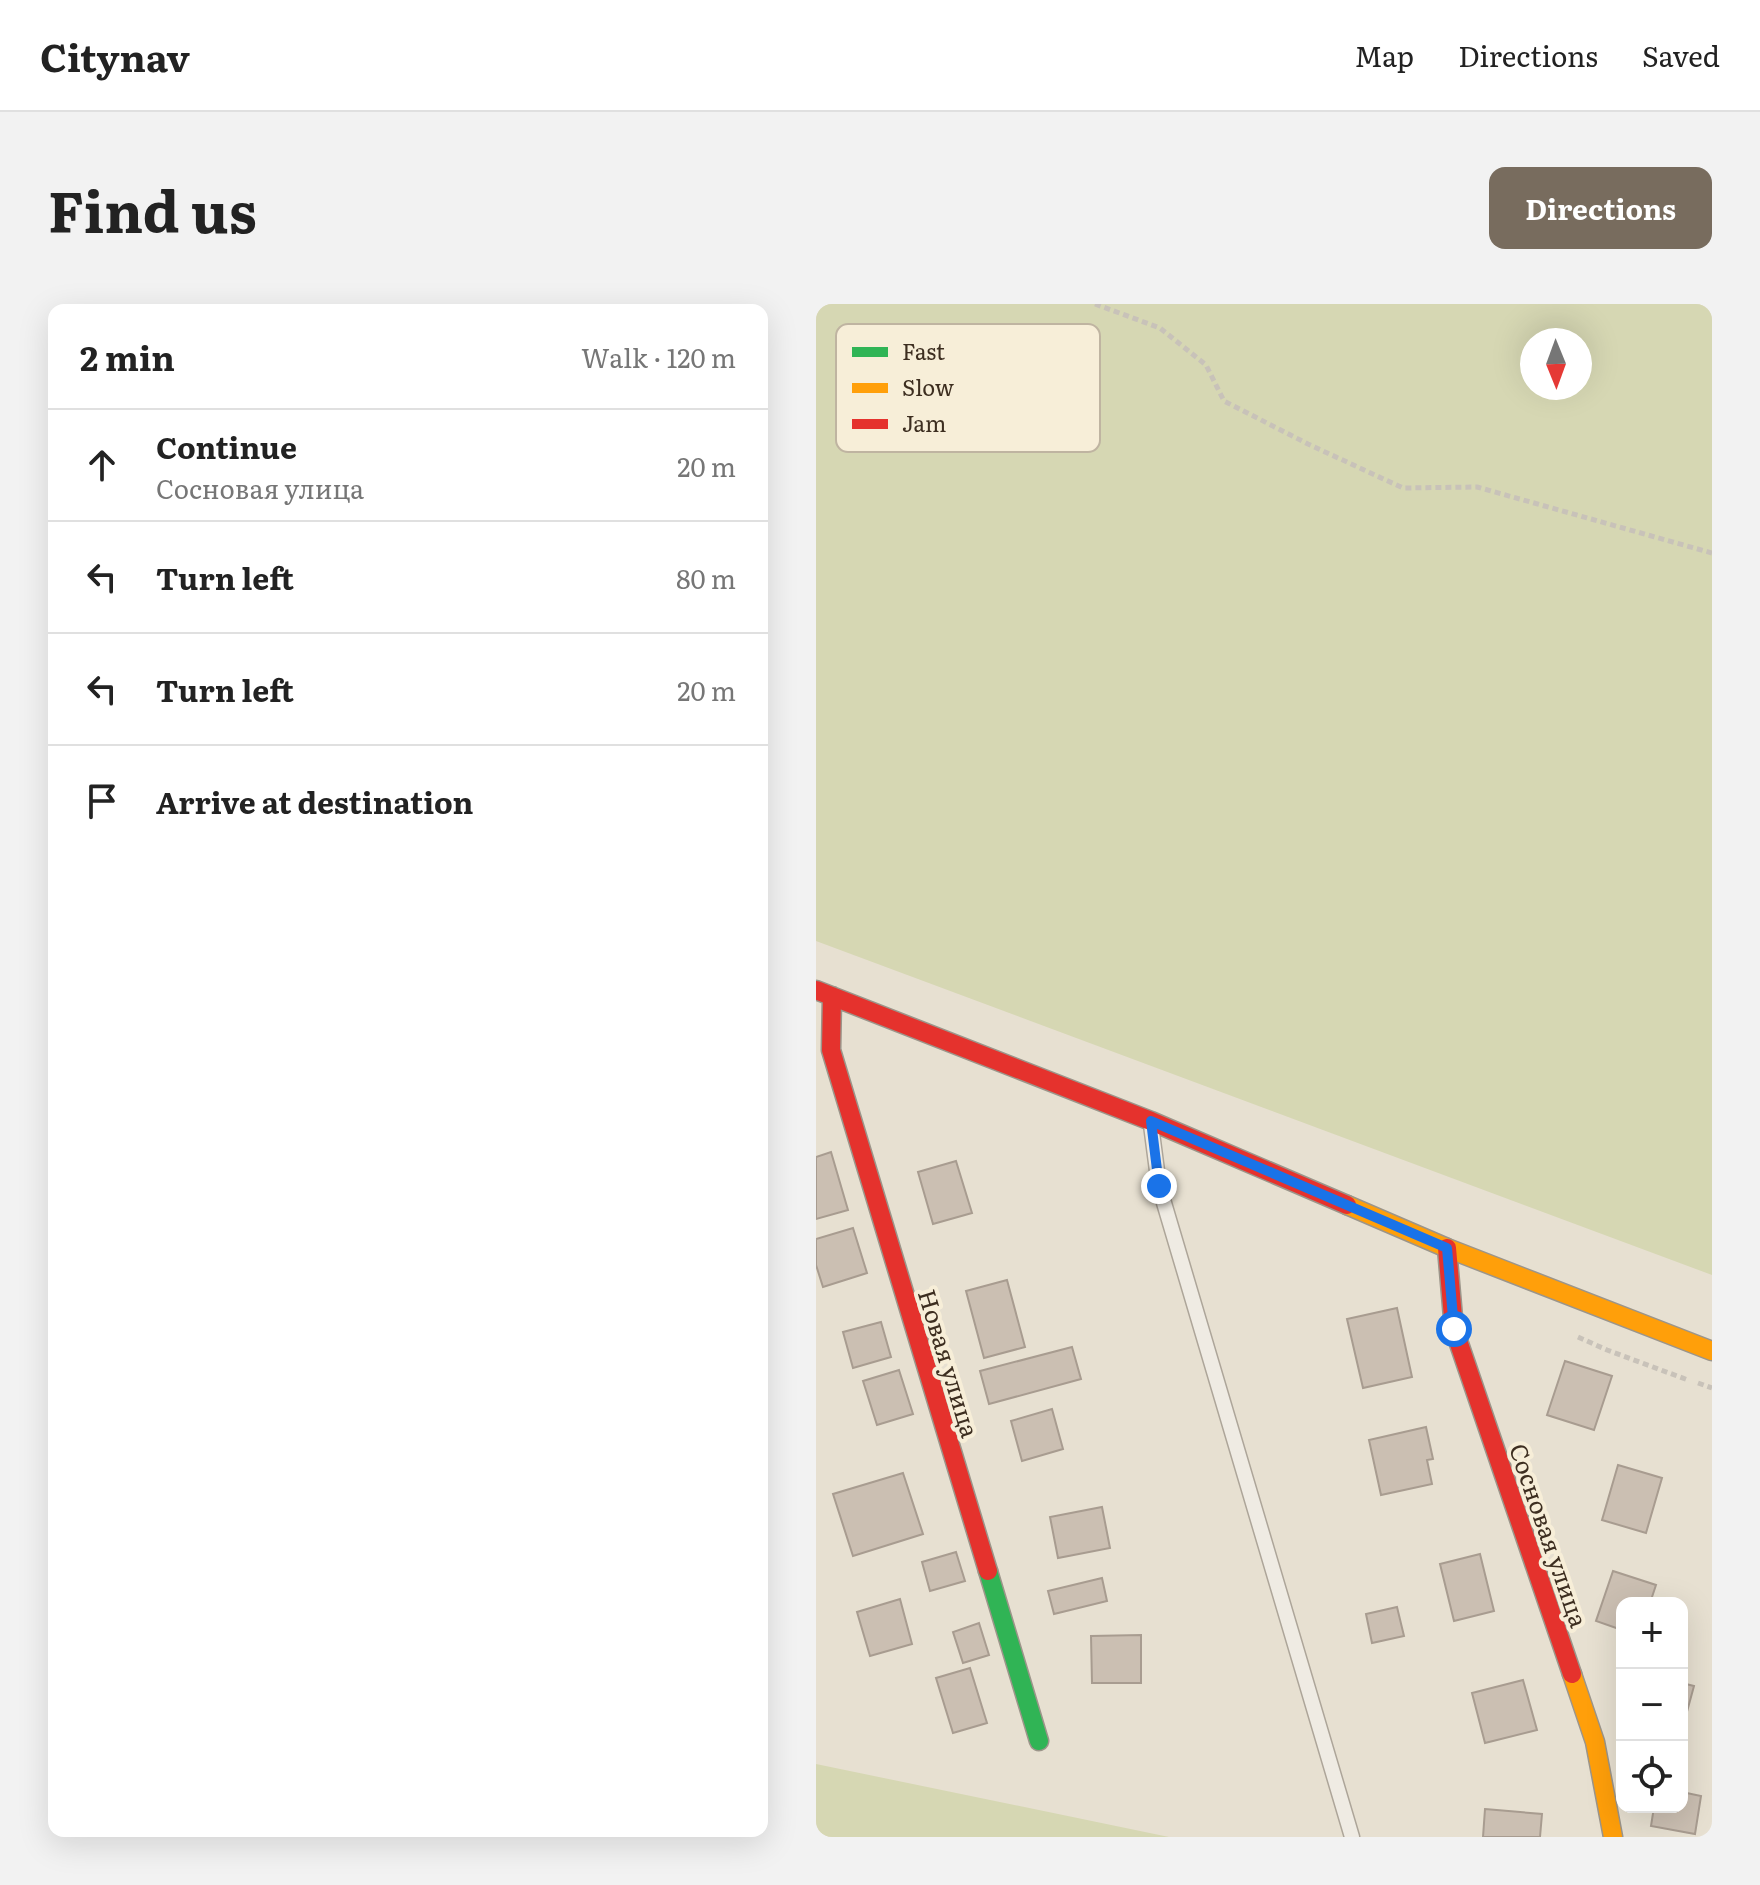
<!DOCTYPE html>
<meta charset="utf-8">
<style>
body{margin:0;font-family:Literata,serif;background:#f2f2f2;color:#222}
.controls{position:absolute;right:24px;bottom:24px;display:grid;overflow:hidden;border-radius:16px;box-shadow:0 8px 32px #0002}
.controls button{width:72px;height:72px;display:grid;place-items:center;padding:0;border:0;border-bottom:2px solid #e0e0e0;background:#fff;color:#222;font:40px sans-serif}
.compass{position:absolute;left:704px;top:24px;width:72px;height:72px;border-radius:50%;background:#fff;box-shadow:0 8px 32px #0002;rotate:179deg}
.stop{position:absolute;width:24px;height:24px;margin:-18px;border:6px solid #1a73e8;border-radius:50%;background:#fff}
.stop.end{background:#1a73e8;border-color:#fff;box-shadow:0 2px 8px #0008}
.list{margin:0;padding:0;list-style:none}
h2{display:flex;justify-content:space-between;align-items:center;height:104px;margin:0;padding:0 32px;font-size:34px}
h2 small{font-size:26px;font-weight:400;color:#767676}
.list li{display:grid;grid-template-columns:52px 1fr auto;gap:24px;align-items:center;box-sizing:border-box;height:112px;padding:0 32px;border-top:2px solid #e0e0e0}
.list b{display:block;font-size:30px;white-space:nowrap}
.list p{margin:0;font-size:26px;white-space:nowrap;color:#767676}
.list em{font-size:26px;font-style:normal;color:#767676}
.icon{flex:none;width:44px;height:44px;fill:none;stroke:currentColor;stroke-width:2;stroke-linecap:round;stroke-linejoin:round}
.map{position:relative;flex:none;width:896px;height:1533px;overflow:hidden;border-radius:16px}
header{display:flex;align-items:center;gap:48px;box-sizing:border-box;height:112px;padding:0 40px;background:#fff;border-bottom:2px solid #e0e0e0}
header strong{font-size:38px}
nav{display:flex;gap:44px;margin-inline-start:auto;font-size:28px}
.intro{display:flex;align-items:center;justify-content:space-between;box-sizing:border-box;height:192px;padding:0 48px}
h1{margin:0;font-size:56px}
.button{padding:20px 36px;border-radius:16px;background:#786c5e;color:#fff;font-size:28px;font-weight:700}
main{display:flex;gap:48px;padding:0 48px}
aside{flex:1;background:#fff;border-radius:16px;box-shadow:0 8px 32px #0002}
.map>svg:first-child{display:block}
.green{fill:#d6d7b3;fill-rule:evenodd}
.building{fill:#cbbfb2;stroke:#a89c90;stroke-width:2}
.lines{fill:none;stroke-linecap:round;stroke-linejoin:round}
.lane-casing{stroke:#ada599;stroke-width:17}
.fast-casing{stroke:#9c958a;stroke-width:21}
.slow-casing{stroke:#9c958a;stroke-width:21}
.jam-casing{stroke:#9c958a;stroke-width:21}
.path{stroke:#c8c2b9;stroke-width:5;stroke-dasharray:6 4;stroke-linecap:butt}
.lane{stroke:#efebe3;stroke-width:14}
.fast{stroke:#30b455;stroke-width:18}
.slow{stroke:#ff9f0a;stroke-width:18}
.jam{stroke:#e5322d;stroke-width:18}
.route{stroke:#1a73e8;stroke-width:10}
.labels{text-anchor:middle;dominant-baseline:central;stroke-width:8;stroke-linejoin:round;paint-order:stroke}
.street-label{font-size:24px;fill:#3d2e20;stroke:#f7eed8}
.key{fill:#f7eed8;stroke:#bfb4a1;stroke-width:2}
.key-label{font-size:22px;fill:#3d2e20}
</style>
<header>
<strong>Citynav</strong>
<nav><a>Map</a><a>Directions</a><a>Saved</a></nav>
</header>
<div class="intro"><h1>Find us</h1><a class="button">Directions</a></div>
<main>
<aside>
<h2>2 min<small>Walk · 120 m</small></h2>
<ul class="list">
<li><svg class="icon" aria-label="ahead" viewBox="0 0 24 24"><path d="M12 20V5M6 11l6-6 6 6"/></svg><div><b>Continue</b><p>Сосновая улица</p></div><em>20 m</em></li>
<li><svg class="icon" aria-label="left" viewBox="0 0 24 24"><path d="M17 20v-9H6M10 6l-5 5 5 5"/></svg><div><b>Turn left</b></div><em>80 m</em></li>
<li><svg class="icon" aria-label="left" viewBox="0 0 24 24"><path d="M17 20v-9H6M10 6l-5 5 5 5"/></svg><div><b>Turn left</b></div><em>20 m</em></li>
<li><svg class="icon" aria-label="arrive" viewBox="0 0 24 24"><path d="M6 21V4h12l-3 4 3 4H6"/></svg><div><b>Arrive at destination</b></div></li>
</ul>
</aside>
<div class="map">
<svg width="896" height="1533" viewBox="0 0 896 1533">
<rect width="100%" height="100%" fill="#e7e0d1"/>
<!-- green -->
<path class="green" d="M 0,0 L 896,0 L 896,971 L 0,637 ZM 716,36 L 764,36 L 764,84 L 716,84 Z
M 0,1460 L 353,1533 L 0,1533 Z"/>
<!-- building -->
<path class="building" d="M 15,848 L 32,906 L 0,915 L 0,853 Z
M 140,857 L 156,909 L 117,920 L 102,868 Z
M 37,924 L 51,969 L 7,983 L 0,961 L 0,935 Z
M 191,976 L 209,1043 L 168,1054 L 150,987 Z
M 581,1004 L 596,1073 L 547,1084 L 531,1015 Z
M 65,1018 L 75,1053 L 37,1064 L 27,1028 Z
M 256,1043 L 265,1075 L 173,1100 L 164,1067 Z
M 749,1057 L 796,1072 L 778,1126 L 731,1111 Z
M 83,1066 L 97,1110 L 61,1121 L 47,1077 Z
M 236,1105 L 247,1145 L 206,1157 L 195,1117 Z
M 610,1123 L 617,1155 L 611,1156 L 616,1180 L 565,1191 L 553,1136 Z
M 802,1161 L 846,1174 L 830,1229 L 786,1216 Z
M 87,1169 L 107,1230 L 37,1252 L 17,1190 Z
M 286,1203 L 294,1244 L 242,1254 L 234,1213 Z
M 140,1248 L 149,1277 L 114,1287 L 106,1258 Z
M 664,1250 L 678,1307 L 638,1317 L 624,1260 Z
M 797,1267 L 840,1281 L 834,1299 L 806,1299 L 806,1326 L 780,1317 Z
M 286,1274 L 291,1297 L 238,1310 L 232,1287 Z
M 84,1295 L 96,1340 L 54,1352 L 41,1308 Z
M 581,1303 L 588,1332 L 556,1339 L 550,1310 Z
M 163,1319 L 173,1351 L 147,1359 L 137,1328 Z
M 325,1331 L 325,1379 L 276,1379 L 275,1332 Z
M 154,1364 L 171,1419 L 137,1429 L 120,1374 Z
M 707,1376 L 721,1426 L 669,1439 L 656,1389 Z
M 866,1379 L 878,1382 L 866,1426 Z
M 866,1488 L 885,1492 L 879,1530 L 835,1522 L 838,1503 L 866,1503 Z
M 669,1505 L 726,1510 L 724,1533 L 667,1533 Z"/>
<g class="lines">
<!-- lane casing -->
<g class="lane-casing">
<path id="lane" d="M 335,821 L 343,882 L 536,1533"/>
</g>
<!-- fast casing -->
<g class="fast-casing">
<path id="fast" d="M 172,1267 L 223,1437"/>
</g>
<!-- slow casing -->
<g class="slow-casing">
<path id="slow" d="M 531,901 L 631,944 L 896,1047
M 756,1370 L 779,1438 L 797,1533"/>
</g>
<!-- jam casing -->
<g class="jam-casing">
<path id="jam" d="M 0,686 L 335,817 L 531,901
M 16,692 L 15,746 L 172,1267
M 631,944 L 638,1025 L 756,1370"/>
</g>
<!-- path -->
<path class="path" d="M 279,0 L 344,24 L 390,61 L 408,97 L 492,140 L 587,184 L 661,183 L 896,249
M 762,1033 L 791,1046 L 872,1076
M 882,1079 L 896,1084"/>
<!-- lane -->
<use href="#lane" class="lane"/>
<!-- fast -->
<use href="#fast" class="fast"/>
<!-- slow -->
<use href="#slow" class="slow"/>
<!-- jam -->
<use href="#jam" class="jam"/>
</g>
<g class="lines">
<!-- route -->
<path class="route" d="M 343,882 L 335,817 L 631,944 L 638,1025"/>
</g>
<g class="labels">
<!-- street labels -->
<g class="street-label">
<text transform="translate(134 1059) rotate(73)">Новая улица</text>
<text transform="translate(734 1231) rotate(71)">Сосновая улица</text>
</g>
</g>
<!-- legend -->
<rect x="20" y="20" width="264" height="128" rx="12" class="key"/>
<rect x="36" y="43" width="36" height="10" fill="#30b455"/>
<rect x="36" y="79" width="36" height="10" fill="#ff9f0a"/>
<rect x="36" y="115" width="36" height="10" fill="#e5322d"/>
<g class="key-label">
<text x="86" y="56">Fast</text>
<text x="86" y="92">Slow</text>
<text x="86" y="128">Jam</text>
</g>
</svg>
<div class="controls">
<button>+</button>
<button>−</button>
<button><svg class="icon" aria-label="locate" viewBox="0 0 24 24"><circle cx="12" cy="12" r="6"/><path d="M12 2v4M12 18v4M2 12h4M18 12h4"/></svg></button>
</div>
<svg class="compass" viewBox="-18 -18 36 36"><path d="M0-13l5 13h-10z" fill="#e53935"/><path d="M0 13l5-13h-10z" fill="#767676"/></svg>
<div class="stop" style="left:638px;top:1025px"></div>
<div class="stop end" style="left:343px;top:882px"></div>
</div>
</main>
